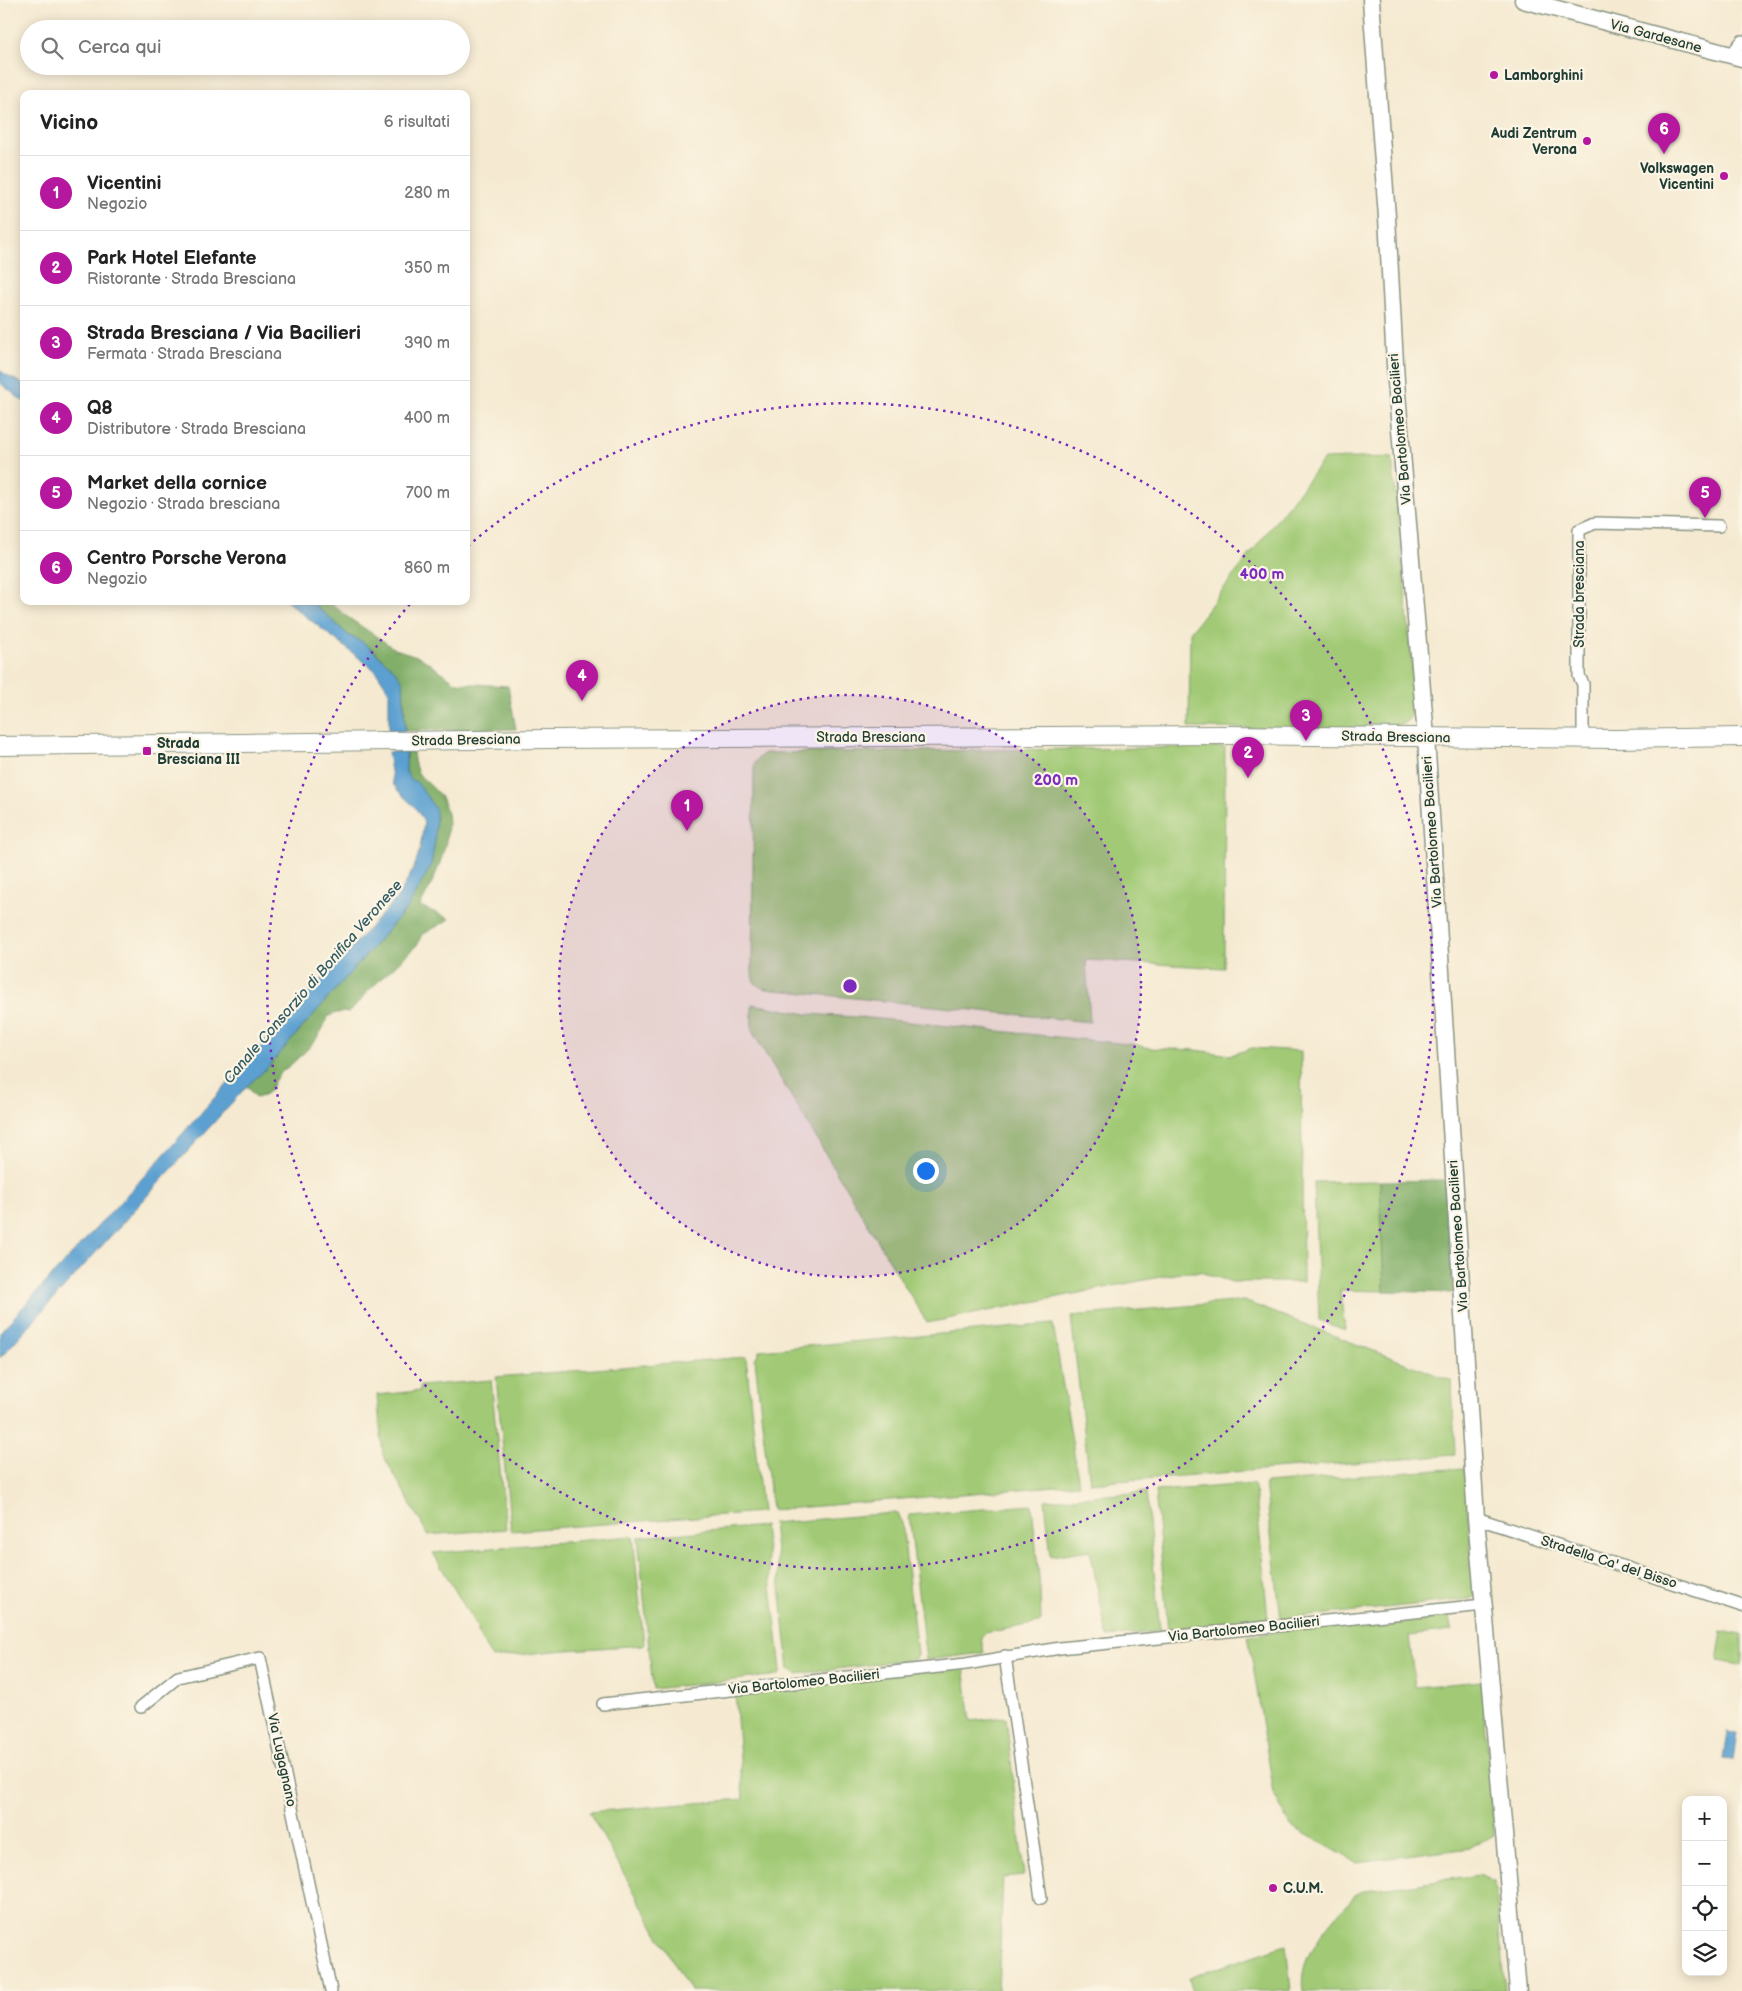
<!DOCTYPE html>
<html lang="it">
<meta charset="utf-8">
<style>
body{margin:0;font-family:"Balsamiq Sans",sans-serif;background:#f2f2f2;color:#222}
.controls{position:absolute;right:15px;bottom:15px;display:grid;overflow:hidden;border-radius:10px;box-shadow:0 2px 12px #0003}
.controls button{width:45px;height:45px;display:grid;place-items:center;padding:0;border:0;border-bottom:1px solid #e0e0e0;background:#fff;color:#222;font:25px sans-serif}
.you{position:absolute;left:925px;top:1170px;width:18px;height:18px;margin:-12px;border:4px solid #fff;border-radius:50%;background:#1a73e8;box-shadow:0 0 0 8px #1a73e833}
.badge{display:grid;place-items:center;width:32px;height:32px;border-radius:50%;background:#b5179e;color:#fff;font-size:16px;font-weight:700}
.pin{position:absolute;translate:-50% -41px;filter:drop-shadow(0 1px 2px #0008)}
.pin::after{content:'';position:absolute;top:26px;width:18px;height:15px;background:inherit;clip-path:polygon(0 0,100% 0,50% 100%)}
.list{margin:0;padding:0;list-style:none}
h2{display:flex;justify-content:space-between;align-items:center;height:65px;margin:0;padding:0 20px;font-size:21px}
h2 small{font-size:16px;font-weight:400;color:#767676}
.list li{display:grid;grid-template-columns:32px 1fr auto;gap:15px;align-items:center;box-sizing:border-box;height:75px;padding:0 20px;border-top:1px solid #e0e0e0}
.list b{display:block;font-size:19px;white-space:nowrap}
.list p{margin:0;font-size:16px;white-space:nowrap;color:#767676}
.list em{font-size:16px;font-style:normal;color:#767676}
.icon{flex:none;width:28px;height:28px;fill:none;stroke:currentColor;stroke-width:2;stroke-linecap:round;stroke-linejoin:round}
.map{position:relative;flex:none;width:1742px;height:1991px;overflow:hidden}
.search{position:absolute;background:#fff;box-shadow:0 2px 12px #0003;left:20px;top:20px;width:450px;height:55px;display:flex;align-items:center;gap:12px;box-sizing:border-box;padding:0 18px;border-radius:28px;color:#767676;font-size:19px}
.panel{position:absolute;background:#fff;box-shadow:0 2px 12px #0003;left:20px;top:90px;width:450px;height:515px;border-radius:10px}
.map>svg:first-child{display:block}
.green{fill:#a2ca76;stroke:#608455}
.forest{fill:#81ae67;stroke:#50764e}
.water{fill:#5ca0d1;stroke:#3e6e82}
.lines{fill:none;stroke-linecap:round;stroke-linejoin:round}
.street-casing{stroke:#8a9482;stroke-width:14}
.secondary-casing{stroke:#8a9482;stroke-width:19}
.primary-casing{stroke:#8a9482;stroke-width:20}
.street{stroke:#fff;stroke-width:11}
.secondary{stroke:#fff;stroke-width:16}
.primary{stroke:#fff;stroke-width:18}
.ring{fill:none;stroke:#7b2cbf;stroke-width:2.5;stroke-dasharray:2.5 5}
.poi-dot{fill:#b5179e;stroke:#fcf5e5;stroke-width:2}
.labels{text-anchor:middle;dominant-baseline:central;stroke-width:4.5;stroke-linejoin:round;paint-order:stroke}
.street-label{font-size:14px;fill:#1f3d34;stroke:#fcf5e5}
.poi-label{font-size:14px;font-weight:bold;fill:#1f3d34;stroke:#fcf5e5;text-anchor:start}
.water-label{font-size:15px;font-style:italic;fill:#315b63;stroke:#fcf5e5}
.centre{fill:#7b2cbf;stroke:#fcf5e5;stroke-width:2.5}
.ring-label{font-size:15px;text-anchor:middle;font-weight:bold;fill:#7b2cbf;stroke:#fcf5e5;stroke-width:4.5;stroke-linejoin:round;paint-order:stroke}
</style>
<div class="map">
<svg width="1742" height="1991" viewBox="0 0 1742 1991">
<rect width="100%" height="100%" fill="#fcf5e5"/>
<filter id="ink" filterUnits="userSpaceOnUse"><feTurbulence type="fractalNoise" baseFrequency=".02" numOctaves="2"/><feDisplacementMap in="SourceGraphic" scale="10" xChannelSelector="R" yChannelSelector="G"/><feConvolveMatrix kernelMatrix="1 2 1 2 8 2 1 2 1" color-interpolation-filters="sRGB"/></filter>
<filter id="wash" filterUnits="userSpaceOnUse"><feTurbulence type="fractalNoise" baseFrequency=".0096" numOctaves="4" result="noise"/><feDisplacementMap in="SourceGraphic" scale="20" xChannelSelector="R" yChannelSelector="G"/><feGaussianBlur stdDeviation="1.12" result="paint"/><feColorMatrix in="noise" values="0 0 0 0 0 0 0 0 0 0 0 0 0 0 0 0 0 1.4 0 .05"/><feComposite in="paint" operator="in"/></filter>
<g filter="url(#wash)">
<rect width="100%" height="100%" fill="#f5ead1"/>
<!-- green -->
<path class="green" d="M 1392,457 L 1416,704 C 1410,721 1406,724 1390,729 L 1189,728 L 1190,632 L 1324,459 Z
M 1225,747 L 1224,968 L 1086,960 L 1090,1022 L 776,990 C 763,989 752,987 752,972 L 754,768 C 755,760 759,756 766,753 Z
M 752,1004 L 807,1014 L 869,1018 L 1137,1045 L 1150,1048 L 1195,1050 L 1231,1055 L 1252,1048 L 1301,1051 L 1303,1282 L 1232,1282 L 1201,1272 L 1185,1272 L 927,1323 L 752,1031 Z
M 1380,1181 L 1384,1291 L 1340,1290 L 1345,1330 L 1319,1320 L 1314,1182 Z
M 1244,1301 L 1452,1381 L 1455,1455 L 1090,1483 L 1071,1316 Z
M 1053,1324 L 1079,1484 L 772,1510 L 755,1359 L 760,1350 Z
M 746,1357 L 762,1512 L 511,1531 L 496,1377 Z
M 491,1380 L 506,1529 L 428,1535 L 383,1455 L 377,1395 L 420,1391 L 420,1386 Z
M 1464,1468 L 1475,1596 L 1469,1599 L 1281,1619 L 1265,1483 Z
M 1253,1484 L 1255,1488 L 1268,1617 L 1267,1621 L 1168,1630 L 1155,1491 Z
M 1146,1492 L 1160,1631 L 1107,1637 L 1090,1550 L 1051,1556 L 1045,1500 Z
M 1032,1505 L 1040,1589 L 1041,1621 L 1039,1623 L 985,1633 L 981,1637 L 984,1653 L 926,1660 L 909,1515 Z
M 893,1513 L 897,1514 L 902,1523 L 917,1654 L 915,1659 L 797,1674 L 789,1669 L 773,1523 Z
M 764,1526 L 781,1670 L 779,1675 L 653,1689 L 638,1537 Z
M 633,1536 L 644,1645 L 553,1651 L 492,1658 L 476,1630 L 478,1629 L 433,1553 Z
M 1448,1614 L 1452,1631 L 1409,1636 L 1415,1687 L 1482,1681 L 1494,1835 L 1471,1848 L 1356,1862 L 1291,1826 L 1274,1794 L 1248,1635 Z
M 1722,1631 L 1742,1635 L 1742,1665 L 1717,1661 Z
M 964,1666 L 971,1721 L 1006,1717 L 1024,1875 L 1003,1877 L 998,1991 L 690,1991 L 589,1812 L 743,1799 L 735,1692 Z
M 1479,1875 L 1495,1882 L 1505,1991 L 1303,1991 C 1297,1953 1332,1922 1355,1895 L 1365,1890 Z
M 1286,1945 L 1291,1991 L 1192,1991 L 1188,1978 Z"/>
<!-- forest -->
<path class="forest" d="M 311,601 L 329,601 L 346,616 L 395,649 L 420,657 L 457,683 L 508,686 L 516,729 L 405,731 L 403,682 L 376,652 L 364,643 L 348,635 Z
M 406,752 L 413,752 C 416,782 424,775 440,796 C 461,825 435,879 420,906 L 450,919 L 422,935 L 418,944 L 367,992 L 359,1003 L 349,1012 L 336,1013 L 327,1017 C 324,1032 310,1048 298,1058 C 291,1066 281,1070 275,1080 C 272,1084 272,1089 267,1093 C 265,1095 260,1096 256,1097 L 247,1086 L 266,1069 L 408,907 L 435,841 L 406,771 Z
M 1445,1180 L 1453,1293 L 1384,1291 L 1380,1181 Z"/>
<!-- water -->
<path class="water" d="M 0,370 C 7,377 16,379 24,385 L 24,402 L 0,383 Z
M 286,601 L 311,601 L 348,635 L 364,643 L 394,669 L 403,682 L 405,731 L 389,731 L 389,691 L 376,671 Z
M 388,752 L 406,752 L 406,772 L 411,780 L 417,782 L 436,810 L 435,841 L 431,866 L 408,907 L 266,1069 L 247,1086 L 0,1358 L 0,1332 L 160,1159 L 281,1023 L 398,897 L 414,868 L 420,849 L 424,822 L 415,807 L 399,792 L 393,784 Z
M 1727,1732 L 1737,1733 L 1733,1760 L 1723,1759 Z"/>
</g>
<g filter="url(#ink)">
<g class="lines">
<!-- street casing -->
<g class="street-casing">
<path id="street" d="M 1731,55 L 1742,41
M 1583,739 L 1583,684 L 1579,676 L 1579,530 L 1595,523 L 1719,526
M 1476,1518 L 1742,1606
M 1005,1656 L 1041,1898
M 603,1704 L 966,1664 L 1060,1648 L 1484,1605
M 141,1707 L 178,1677 L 260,1658 L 331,1991"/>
</g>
<!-- secondary casing -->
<g class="secondary-casing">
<path id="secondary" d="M 1371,0 L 1387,217 L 1396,382 L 1426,737 L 1476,1518 L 1518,1991
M 1523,0 L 1742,58"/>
</g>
<!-- primary casing -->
<g class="primary-casing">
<path id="primary" d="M 0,746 L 547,739 L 1224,735 L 1615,739 L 1742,737"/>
</g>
<!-- street -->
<use href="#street" class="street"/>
<!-- secondary -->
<use href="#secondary" class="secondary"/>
<!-- primary -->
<use href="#primary" class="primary"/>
</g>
</g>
<!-- distance rings -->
<circle cx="850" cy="986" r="291" fill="#7b2cbf" fill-opacity=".12"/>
<g class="ring">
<circle cx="850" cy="986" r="291"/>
<path d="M468 546A583 583 0 1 1 410 604"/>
</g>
<!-- markers -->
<g class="poi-dot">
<circle cx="1494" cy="75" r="5"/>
<circle cx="1587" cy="141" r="5"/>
<circle cx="1724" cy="176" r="5"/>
<rect x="142" y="746" width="10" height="10" rx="2.5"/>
<circle cx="1273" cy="1888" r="5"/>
</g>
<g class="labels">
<!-- street labels -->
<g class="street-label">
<text transform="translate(1656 36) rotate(15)">Via Gardesane</text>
<text transform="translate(1400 429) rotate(-95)">Via Bartolomeo Bacilieri</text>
<text transform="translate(1579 594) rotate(-90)">Strada bresciana</text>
<text x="871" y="737">Strada Bresciana</text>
<text transform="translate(1396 737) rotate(1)">Strada Bresciana</text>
<text transform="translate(466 740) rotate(-1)">Strada Bresciana</text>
<text transform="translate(1432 832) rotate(-94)">Via Bartolomeo Bacilieri</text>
<text transform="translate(1458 1236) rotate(-94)">Via Bartolomeo Bacilieri</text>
<text transform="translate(1609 1562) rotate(18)">Stradella Ca' del Bisso</text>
<text transform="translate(1244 1629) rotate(-6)">Via Bartolomeo Bacilieri</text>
<text transform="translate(804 1682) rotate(-6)">Via Bartolomeo Bacilieri</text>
<text transform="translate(282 1760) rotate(78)">Via Lugagnano</text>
</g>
<!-- poi labels -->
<g class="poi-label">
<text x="1504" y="75">Lamborghini</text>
<text x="1577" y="133" text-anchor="end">Audi Zentrum<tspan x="1577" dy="16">Verona</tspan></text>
<text x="1714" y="168" text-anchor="end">Volkswagen<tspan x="1714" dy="16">Vicentini</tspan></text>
<text x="157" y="743">Strada<tspan x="157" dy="16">Bresciana III</tspan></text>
<text x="1283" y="1888">C.U.M.</text>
</g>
<!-- water labels -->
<g class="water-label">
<text transform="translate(313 982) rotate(-49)">Canale Consorzio di Bonifica Veronese</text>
</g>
</g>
<circle cx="850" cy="986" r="8" class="centre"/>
<g class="ring-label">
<text x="1262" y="579">400 m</text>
<text x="1056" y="785">200 m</text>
</g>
</svg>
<div class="controls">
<button>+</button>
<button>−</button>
<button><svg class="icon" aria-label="locate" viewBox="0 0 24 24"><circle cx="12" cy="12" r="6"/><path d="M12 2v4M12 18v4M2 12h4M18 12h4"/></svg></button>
<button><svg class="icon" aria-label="layers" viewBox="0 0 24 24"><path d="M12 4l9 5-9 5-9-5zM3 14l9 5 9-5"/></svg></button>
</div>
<div class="you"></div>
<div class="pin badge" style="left:687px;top:831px">1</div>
<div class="pin badge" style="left:1248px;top:778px">2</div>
<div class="pin badge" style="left:1306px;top:741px">3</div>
<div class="pin badge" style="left:582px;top:701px">4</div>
<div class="pin badge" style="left:1705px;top:518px">5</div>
<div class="pin badge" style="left:1664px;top:154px">6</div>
<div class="search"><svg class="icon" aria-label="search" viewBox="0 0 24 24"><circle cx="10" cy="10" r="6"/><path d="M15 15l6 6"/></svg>Cerca qui</div>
<section class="panel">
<h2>Vicino<small>6 risultati</small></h2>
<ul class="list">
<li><span class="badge">1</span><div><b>Vicentini</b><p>Negozio</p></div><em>280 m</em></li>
<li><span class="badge">2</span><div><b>Park Hotel Elefante</b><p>Ristorante · Strada Bresciana</p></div><em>350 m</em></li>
<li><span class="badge">3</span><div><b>Strada Bresciana / Via Bacilieri</b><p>Fermata · Strada Bresciana</p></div><em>390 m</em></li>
<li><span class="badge">4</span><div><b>Q8</b><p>Distributore · Strada Bresciana</p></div><em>400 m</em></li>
<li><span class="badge">5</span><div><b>Market della cornice</b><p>Negozio · Strada bresciana</p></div><em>700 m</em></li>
<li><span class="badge">6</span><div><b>Centro Porsche Verona</b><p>Negozio</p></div><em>860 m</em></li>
</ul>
</section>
</div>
